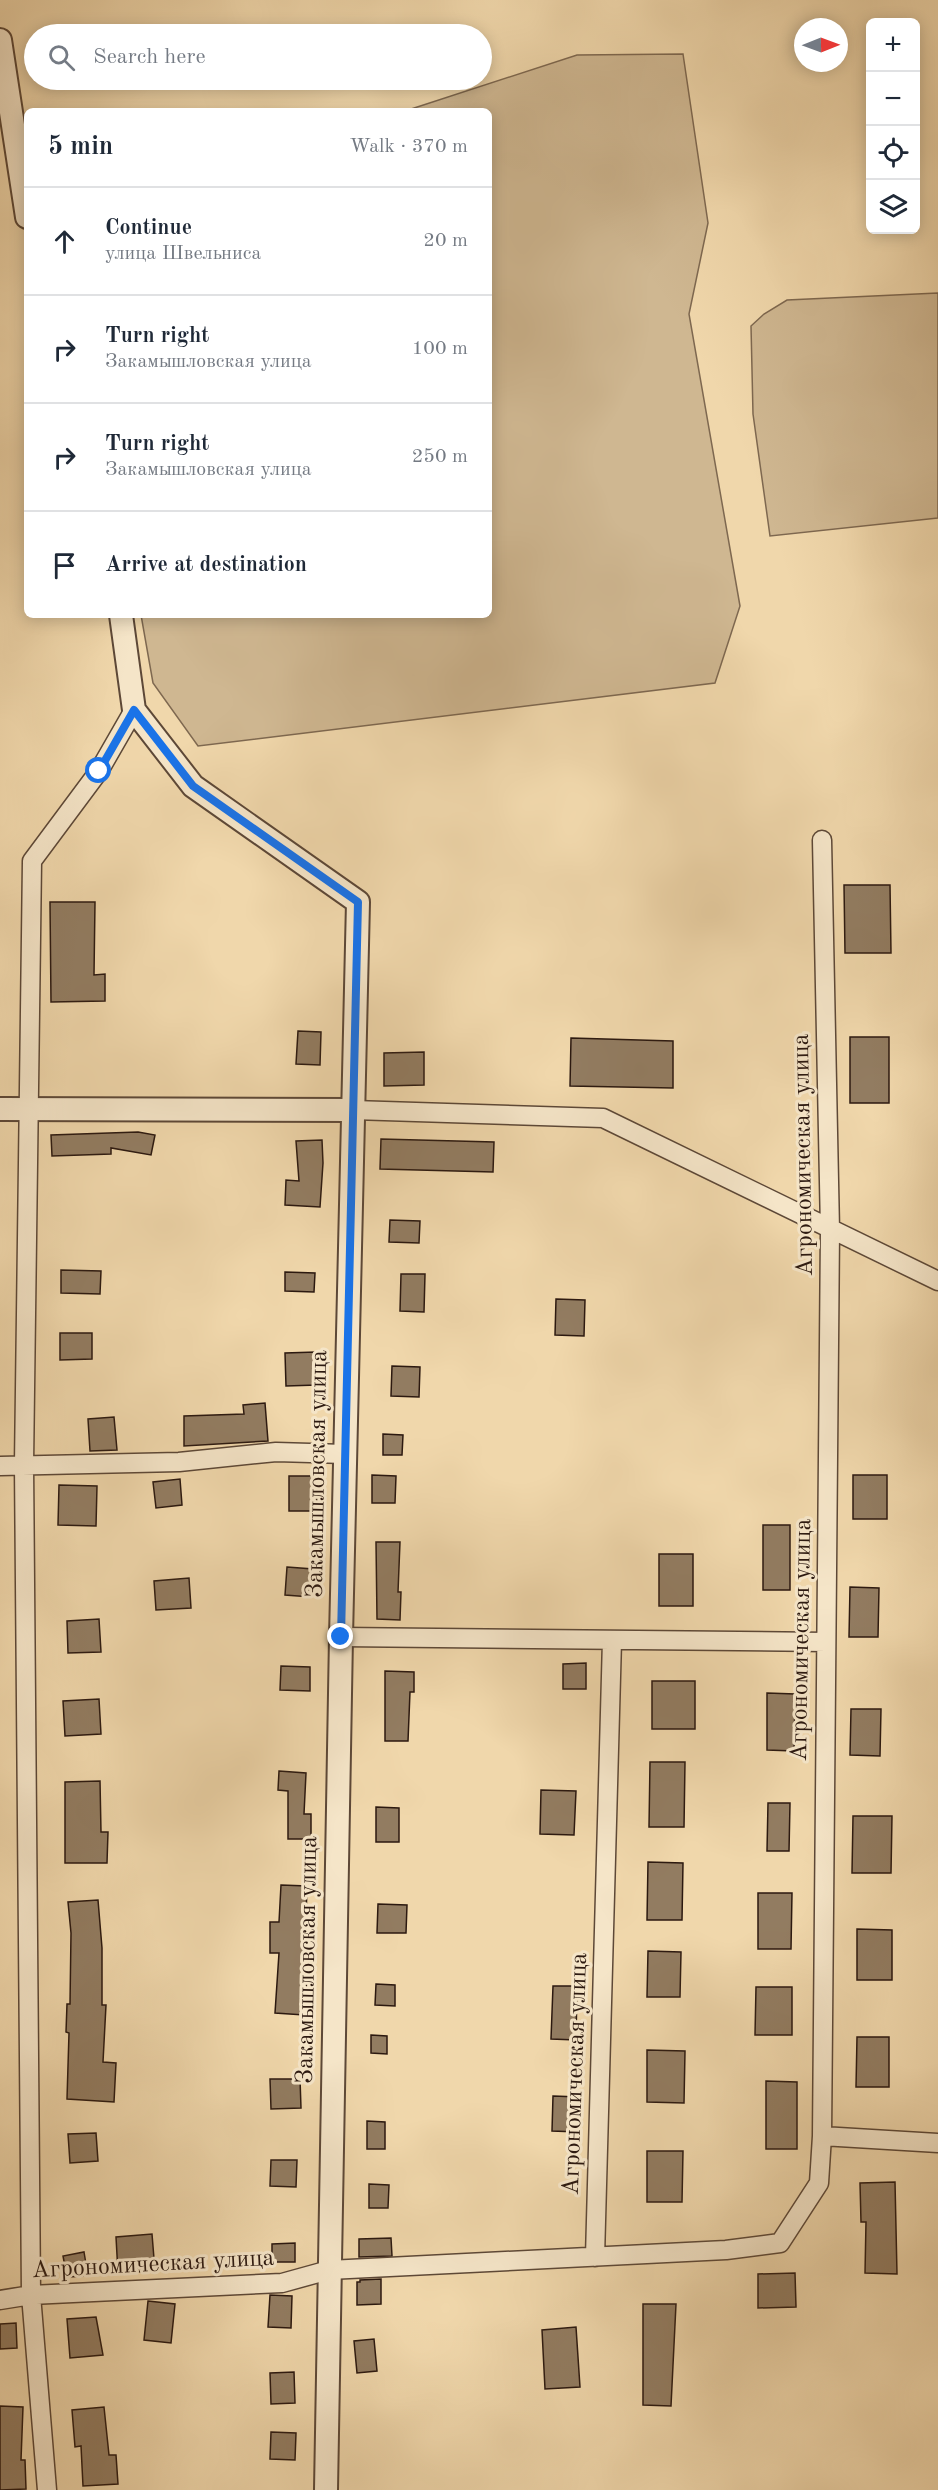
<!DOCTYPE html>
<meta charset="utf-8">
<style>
body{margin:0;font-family:"Old Standard TT",serif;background:#f2f2f3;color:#1f2937}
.controls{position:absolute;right:18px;top:18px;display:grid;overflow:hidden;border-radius:9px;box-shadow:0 3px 15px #0003}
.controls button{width:54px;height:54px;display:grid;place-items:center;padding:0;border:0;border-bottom:2px solid #e0e1e3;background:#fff;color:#1f2937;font:30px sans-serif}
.compass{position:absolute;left:794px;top:18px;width:54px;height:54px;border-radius:50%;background:#fff;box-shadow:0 3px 15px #0003;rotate:89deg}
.stop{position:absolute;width:18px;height:18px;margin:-14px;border:4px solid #1a73e8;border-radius:50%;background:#fff}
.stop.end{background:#1a73e8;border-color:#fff;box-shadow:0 2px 6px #0008}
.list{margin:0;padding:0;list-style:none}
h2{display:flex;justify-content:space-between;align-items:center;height:78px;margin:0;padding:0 24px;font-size:26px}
h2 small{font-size:20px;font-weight:400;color:#747a83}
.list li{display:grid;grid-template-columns:39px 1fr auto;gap:18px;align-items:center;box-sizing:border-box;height:108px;padding:0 24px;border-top:2px solid #e0e1e3}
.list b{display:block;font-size:22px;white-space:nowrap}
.list p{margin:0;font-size:20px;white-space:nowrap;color:#747a83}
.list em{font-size:20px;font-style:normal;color:#747a83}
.icon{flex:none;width:33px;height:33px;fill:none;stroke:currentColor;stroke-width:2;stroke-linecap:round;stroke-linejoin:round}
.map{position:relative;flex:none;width:938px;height:2490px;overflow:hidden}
.search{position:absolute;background:#fff;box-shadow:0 3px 15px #0003;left:24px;top:24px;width:468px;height:66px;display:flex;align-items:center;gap:15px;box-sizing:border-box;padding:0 21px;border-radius:33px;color:#747a83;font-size:22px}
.panel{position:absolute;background:#fff;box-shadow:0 3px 15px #0003;left:24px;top:108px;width:468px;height:510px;border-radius:9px}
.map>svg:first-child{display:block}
.green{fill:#cfb791;stroke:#7e6850;stroke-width:1.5}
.building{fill:#927c61;stroke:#2c1910;stroke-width:1.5}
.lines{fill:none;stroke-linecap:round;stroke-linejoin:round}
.minor-casing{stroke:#5d4837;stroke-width:21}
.tertiary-casing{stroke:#5d4837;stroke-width:26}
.minor{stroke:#f5e5c8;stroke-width:18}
.tertiary{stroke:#f5e5c8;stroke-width:22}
.route{stroke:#1a73e8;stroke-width:8}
.labels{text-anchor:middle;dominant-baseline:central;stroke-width:6;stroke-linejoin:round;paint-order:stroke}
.street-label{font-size:24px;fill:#2c1910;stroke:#f5e5c8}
</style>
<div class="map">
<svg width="938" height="2490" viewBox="0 0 938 2490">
<rect width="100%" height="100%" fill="#f0d7ab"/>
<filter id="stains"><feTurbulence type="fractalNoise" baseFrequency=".00333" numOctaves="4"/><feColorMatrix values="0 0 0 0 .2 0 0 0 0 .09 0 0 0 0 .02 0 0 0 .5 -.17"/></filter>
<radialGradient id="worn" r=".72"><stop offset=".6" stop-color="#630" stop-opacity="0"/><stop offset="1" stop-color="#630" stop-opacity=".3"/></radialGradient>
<!-- green -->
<path class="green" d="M 683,54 L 708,223 L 689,314 L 740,606 L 715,683 L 198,746 L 153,683 L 141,615 L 489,615 L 489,111 L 405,111 L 577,55 Z
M 938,293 L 938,518 L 770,536 L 753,414 L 751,326 L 764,314 L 787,300 Z"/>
<!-- building -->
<path class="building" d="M 844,885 L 890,885 L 891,953 L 845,953 Z
M 50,902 L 95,902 L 94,975 L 105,974 L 105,1001 L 51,1002 Z
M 298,1031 L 321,1032 L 320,1065 L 296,1064 Z
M 850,1037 L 889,1037 L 889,1103 L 850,1103 Z
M 571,1038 L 673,1041 L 673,1088 L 570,1086 Z
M 424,1052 L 424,1085 L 384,1086 L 384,1053 Z
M 138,1132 L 155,1135 L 151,1155 L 111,1148 L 111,1154 L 52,1156 L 51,1135 Z
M 381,1139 L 494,1142 L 493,1172 L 380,1169 Z
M 322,1140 L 323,1163 L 320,1207 L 285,1205 L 286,1180 L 299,1181 L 296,1141 Z
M 390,1220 L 420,1221 L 419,1243 L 389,1242 Z
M 61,1270 L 101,1271 L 100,1294 L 61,1293 Z
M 285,1272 L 315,1273 L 314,1292 L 285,1291 Z
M 401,1274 L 425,1274 L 424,1312 L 400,1311 Z
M 556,1299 L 585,1300 L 584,1336 L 555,1335 Z
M 60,1333 L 92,1333 L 92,1359 L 60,1360 Z
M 316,1352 L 317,1385 L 286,1386 L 285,1353 Z
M 392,1366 L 420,1367 L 419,1397 L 391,1396 Z
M 265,1403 L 268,1441 L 184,1446 L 184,1416 L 244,1414 L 243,1405 Z
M 114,1417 L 117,1450 L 90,1451 L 88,1419 Z
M 383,1434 L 403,1435 L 402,1455 L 383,1455 Z
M 372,1475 L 396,1476 L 395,1503 L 372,1503 Z
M 853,1475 L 887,1475 L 887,1519 L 853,1519 Z
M 289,1476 L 317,1476 L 317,1511 L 289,1511 Z
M 180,1479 L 182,1505 L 156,1508 L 153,1482 Z
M 59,1485 L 97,1486 L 96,1526 L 58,1525 Z
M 763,1525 L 790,1525 L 790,1590 L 763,1590 Z
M 376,1542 L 400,1542 L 398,1592 L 401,1592 L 400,1620 L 377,1619 Z
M 659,1554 L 693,1554 L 693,1606 L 659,1606 Z
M 287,1567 L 313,1569 L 311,1597 L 285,1595 Z
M 189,1578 L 191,1608 L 156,1610 L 154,1581 Z
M 850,1587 L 879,1588 L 878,1637 L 849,1637 Z
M 99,1619 L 101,1652 L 68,1653 L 67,1621 Z
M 586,1663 L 586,1689 L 563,1689 L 563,1664 Z
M 281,1666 L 310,1667 L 310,1691 L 280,1690 Z
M 385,1671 L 414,1672 L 414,1692 L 410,1692 L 408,1741 L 385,1741 Z
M 652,1681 L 695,1681 L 695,1729 L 652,1729 Z
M 767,1693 L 795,1694 L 794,1751 L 767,1750 Z
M 99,1699 L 101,1734 L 65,1736 L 63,1701 Z
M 851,1709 L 881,1709 L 880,1756 L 850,1755 Z
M 650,1762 L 685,1762 L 684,1827 L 649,1827 Z
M 279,1771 L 306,1773 L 304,1814 L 311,1814 L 311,1839 L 288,1839 L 288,1791 L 278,1790 Z
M 100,1781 L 101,1832 L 108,1832 L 107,1863 L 65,1863 L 65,1782 Z
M 541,1790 L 576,1791 L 574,1835 L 540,1834 Z
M 768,1803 L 790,1803 L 789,1851 L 767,1851 Z
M 376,1807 L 399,1808 L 399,1842 L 376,1842 Z
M 853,1816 L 892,1816 L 891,1873 L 852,1873 Z
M 648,1862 L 683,1863 L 682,1920 L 647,1920 Z
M 281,1885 L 307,1886 L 304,1979 L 307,1979 L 304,2015 L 275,2013 L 279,1953 L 270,1953 L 270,1922 L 279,1922 Z
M 758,1893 L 792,1893 L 791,1949 L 758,1949 Z
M 98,1900 L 102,1948 L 102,2005 L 106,2005 L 103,2062 L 116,2063 L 114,2102 L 67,2099 L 69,2033 L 66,2032 L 67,2004 L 70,2004 L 71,1933 L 68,1902 Z
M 378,1904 L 407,1905 L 406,1933 L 377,1933 Z
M 857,1929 L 892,1930 L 892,1980 L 857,1980 Z
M 648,1951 L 681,1952 L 680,1997 L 647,1997 Z
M 376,1984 L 395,1985 L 395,2006 L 375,2005 Z
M 553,1986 L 577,1986 L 576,2040 L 551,2039 Z
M 756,1987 L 792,1987 L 792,2035 L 755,2035 Z
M 371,2035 L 387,2036 L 387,2054 L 371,2053 Z
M 857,2037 L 889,2037 L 889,2087 L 856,2087 Z
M 647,2050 L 685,2051 L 684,2103 L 647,2102 Z
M 270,2079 L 300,2079 L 301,2108 L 271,2109 Z
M 766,2081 L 797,2082 L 797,2149 L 766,2149 Z
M 553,2096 L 579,2097 L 578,2132 L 552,2131 Z
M 367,2121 L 385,2122 L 385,2149 L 367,2149 Z
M 96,2133 L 98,2161 L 70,2163 L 68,2134 Z
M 647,2151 L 683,2151 L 682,2202 L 647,2202 Z
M 271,2160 L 297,2160 L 296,2187 L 270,2186 Z
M 895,2182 L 897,2274 L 865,2273 L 866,2222 L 861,2222 L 860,2183 Z
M 369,2184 L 389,2185 L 388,2208 L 369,2208 Z
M 152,2234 L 155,2271 L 118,2273 L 116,2237 Z
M 391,2238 L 392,2256 L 359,2257 L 359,2239 Z
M 295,2243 L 295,2262 L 272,2262 L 272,2244 Z
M 84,2252 L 88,2276 L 67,2277 L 63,2256 Z
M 795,2273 L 796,2307 L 758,2308 L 758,2274 Z
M 381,2279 L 381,2304 L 357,2305 L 357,2282 L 360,2282 L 360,2280 Z
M 270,2295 L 292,2296 L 291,2328 L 268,2327 Z
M 148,2301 L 175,2304 L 171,2343 L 144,2340 Z
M 643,2304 L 676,2304 L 671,2406 L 643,2405 Z
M 96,2317 L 103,2355 L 70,2358 L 67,2319 Z
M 16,2323 L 17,2348 L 0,2349 L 0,2324 Z
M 576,2327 L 580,2387 L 545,2389 L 542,2330 Z
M 374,2339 L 377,2371 L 357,2373 L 354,2341 Z
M 294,2372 L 295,2403 L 271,2404 L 270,2373 Z
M 0,2406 L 23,2407 L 21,2460 L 25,2460 L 26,2489 L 0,2490 Z
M 104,2407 L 109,2455 L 116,2455 L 118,2484 L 83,2486 L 81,2446 L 75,2447 L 72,2410 Z
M 271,2432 L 296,2433 L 295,2460 L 270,2459 Z"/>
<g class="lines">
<!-- minor casing -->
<g class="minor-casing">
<path id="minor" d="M 353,1110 L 603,1118 L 938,1281
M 0,1466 L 179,1462 L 276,1452 L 345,1454
M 341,1637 L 826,1642
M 822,2136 L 938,2143
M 595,2257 L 612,1640
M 0,2300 L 31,2295 L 282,2283 L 329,2270 L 726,2250 L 780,2243 L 819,2183 L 822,2136 L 830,1230 L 822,840
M 47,2490 L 31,2295 L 24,1465 L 32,861 L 99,771 L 134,710"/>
</g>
<!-- tertiary casing -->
<g class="tertiary-casing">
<path id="tertiary" d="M 0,40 L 27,217
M 121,615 L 134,710 L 193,786 L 358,902 L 341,1637 L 326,2490
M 0,1109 L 353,1110"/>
</g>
<!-- minor -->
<use href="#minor" class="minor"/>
<!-- tertiary -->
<use href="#tertiary" class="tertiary"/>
</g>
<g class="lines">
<!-- route -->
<path class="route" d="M 99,771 L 134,710 L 193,786 L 358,902 L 341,1637"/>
</g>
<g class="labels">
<!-- street labels -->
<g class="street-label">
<text transform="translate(804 1155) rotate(-91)">Агрономическая улица</text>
<text transform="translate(318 1474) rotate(-89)">Закамышловская улица</text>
<text transform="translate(802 1640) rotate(-89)">Агрономическая улица</text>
<text transform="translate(308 1960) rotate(-89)">Закамышловская улица</text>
<text transform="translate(576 2074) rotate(-88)">Агрономическая улица</text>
<text transform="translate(153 2265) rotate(-3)">Агрономическая улица</text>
</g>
</g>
<rect width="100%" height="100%" filter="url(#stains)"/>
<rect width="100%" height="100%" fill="url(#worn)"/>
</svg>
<div class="controls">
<button>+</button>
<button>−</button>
<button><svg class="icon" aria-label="locate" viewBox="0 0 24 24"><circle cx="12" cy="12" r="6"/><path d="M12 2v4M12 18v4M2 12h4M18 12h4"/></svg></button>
<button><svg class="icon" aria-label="layers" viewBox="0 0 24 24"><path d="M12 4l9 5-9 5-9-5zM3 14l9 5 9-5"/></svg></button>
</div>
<svg class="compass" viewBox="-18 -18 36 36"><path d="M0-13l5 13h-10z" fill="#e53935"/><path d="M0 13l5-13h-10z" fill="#747a83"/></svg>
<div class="stop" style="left:99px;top:771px"></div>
<div class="stop end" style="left:341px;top:1637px"></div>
<div class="search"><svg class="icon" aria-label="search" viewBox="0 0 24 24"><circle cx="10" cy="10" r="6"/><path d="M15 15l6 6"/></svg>Search here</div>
<section class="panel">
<h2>5 min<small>Walk · 370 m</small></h2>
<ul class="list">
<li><svg class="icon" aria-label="ahead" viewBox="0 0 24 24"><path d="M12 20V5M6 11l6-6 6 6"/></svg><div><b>Continue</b><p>улица Швельниса</p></div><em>20 m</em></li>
<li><svg class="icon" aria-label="right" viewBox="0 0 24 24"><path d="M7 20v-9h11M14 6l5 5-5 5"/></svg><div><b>Turn right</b><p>Закамышловская улица</p></div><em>100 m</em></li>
<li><svg class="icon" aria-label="right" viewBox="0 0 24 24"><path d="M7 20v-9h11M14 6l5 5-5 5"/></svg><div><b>Turn right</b><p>Закамышловская улица</p></div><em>250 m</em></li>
<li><svg class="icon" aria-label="arrive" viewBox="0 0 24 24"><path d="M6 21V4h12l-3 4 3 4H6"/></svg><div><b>Arrive at destination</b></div></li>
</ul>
</section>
</div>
